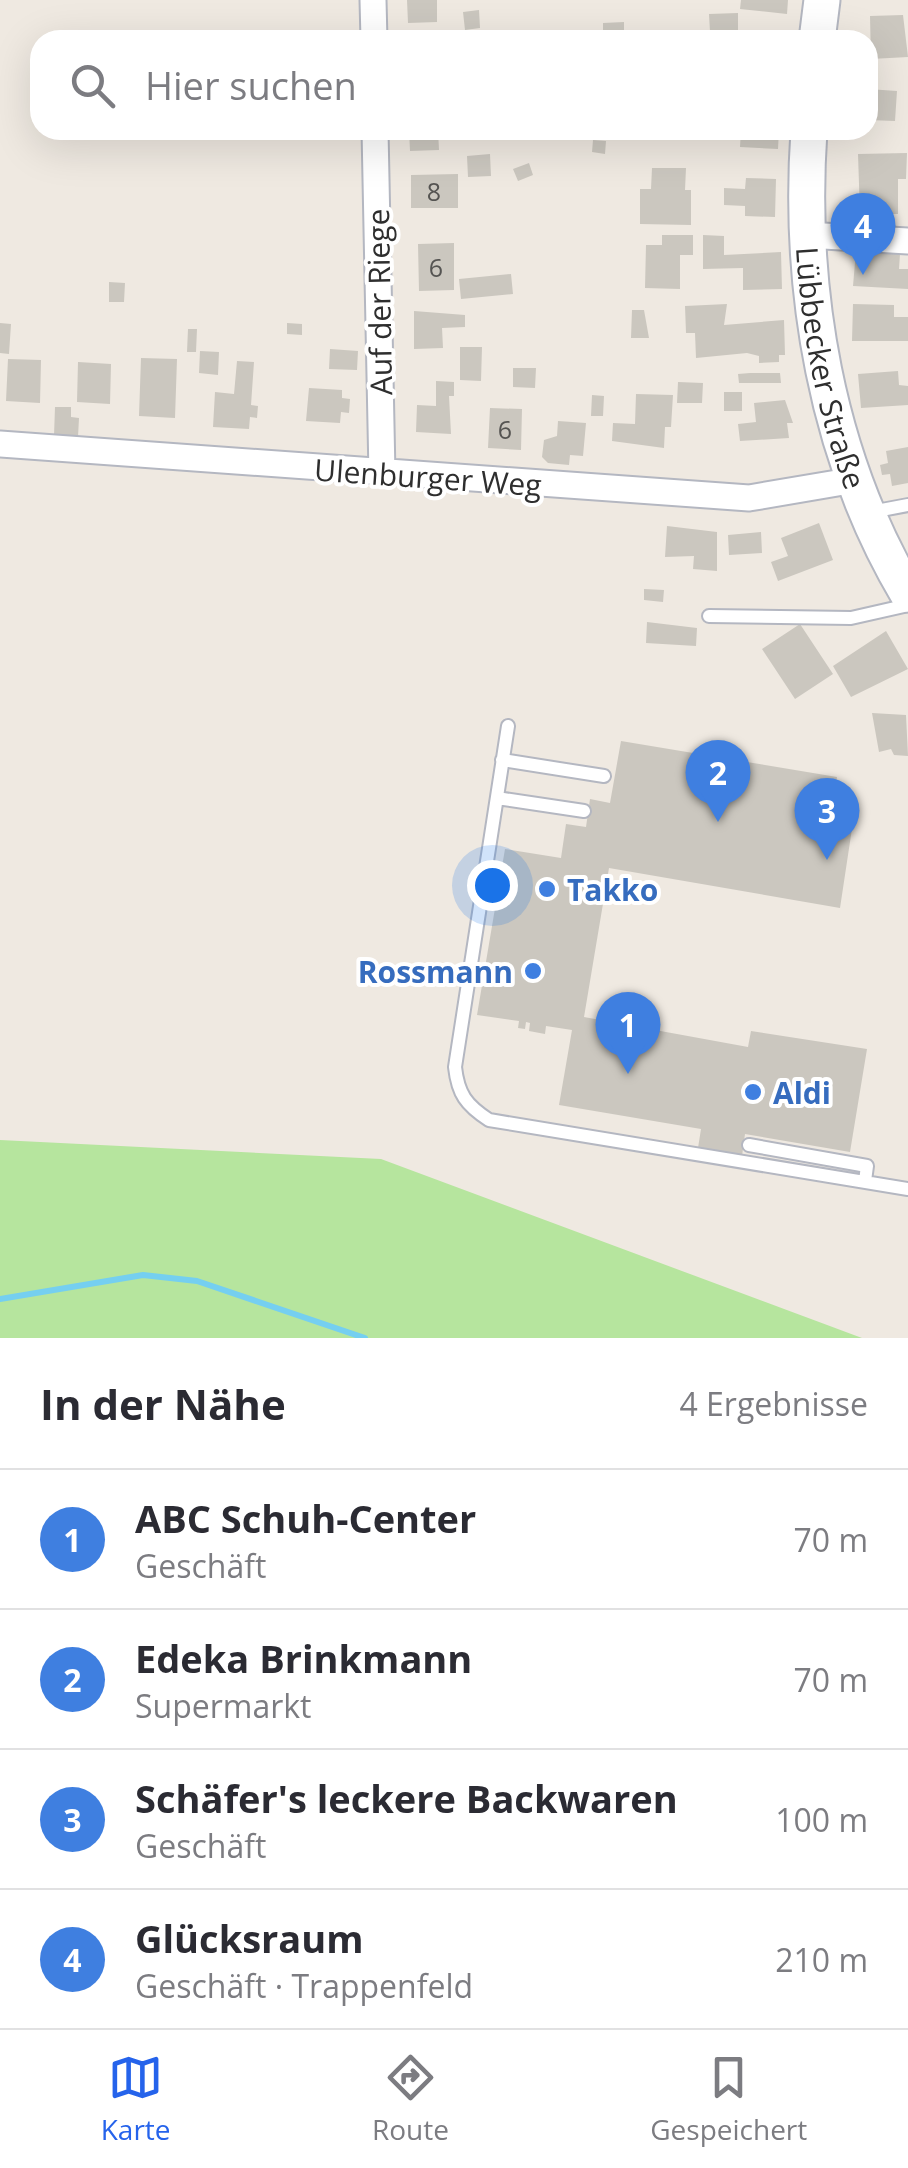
<!DOCTYPE html>
<html lang="de">
<meta charset="utf-8">
<style>
body{margin:0;font-family:"Open Sans",sans-serif;background:#f2f2f3;color:#2b2b33}
.you{position:absolute;left:492px;top:885px;width:35px;height:35px;margin:-25px;border:8px solid #fff;border-radius:50%;background:#1a73e8;box-shadow:0 0 0 15px #1a73e833}
.badge{display:grid;place-items:center;width:65px;height:65px;border-radius:50%;background:#2563eb;color:#fff;font-size:32px;font-weight:700}
.pin{position:absolute;translate:-50% -82px;filter:drop-shadow(0 2px 5px #0008)}
.pin::after{content:'';position:absolute;top:52px;width:35px;height:30px;background:inherit;clip-path:polygon(0 0,100% 0,50% 100%)}
.list{margin:0;padding:0;list-style:none}
h2{display:flex;justify-content:space-between;align-items:center;height:130px;margin:0;padding:0 40px;font-size:42px}
h2 small{font-size:32px;font-weight:400;color:#7c7c81}
.list li{display:grid;grid-template-columns:65px 1fr auto;gap:30px;align-items:center;box-sizing:border-box;height:140px;padding:0 40px;border-top:2px solid #e1e1e2}
.list b{display:block;font-size:38px;white-space:nowrap}
.list p{margin:0;font-size:32px;white-space:nowrap;color:#7c7c81}
.list em{font-size:32px;font-style:normal;color:#7c7c81}
.icon{flex:none;width:55px;height:55px;fill:none;stroke:currentColor;stroke-width:2;stroke-linecap:round;stroke-linejoin:round}
.map{position:relative;flex:none;width:908px;height:1338px;overflow:hidden}
.search{position:absolute;background:#fff;box-shadow:0 10px 40px #0002;left:30px;right:30px;top:30px;height:110px;display:flex;align-items:center;gap:25px;box-sizing:border-box;padding:0 35px;border-radius:30px;color:#7c7c81;font-size:38px}
.sheet{height:690px;background:#fff}
nav{display:flex;justify-content:space-around;align-items:center;box-sizing:border-box;height:140px;border-top:2px solid #e1e1e2;background:#fff;font-size:28px;color:#7c7c81}
nav a{display:grid;justify-items:center;gap:5px}
nav .on{color:#2563eb}
.map>svg:first-child{display:block}
.green{fill:#b6e59e}
.lines{fill:none;stroke-linecap:round;stroke-linejoin:round}
.stream{stroke:#75cff0;stroke-width:6}
.building{fill:#cbc7bf}
.lane-casing{stroke:#b4b7c1;stroke-width:16}
.street-casing{stroke:#b4b7c1;stroke-width:29}
.secondary-casing{stroke:#b4b7c1;stroke-width:39}
.lane{stroke:#fff;stroke-width:12}
.street{stroke:#fff;stroke-width:25}
.secondary{stroke:#fff;stroke-width:35}
.shop-dot{fill:#3f7fe0;stroke:#fff;stroke-width:4}
.labels{text-anchor:middle;dominant-baseline:central;stroke-width:8;stroke-linejoin:round;paint-order:stroke}
.number-label{font-size:25px;fill:#555452}
.street-label{font-size:30px;fill:#2e2e2e;stroke:#fff}
.shop-label{font-size:30px;font-weight:bold;fill:#366cbe;stroke:#fff;text-anchor:start}
</style>
<div class="map">
<svg width="908" height="1338" viewBox="0 0 908 1338">
<rect width="100%" height="100%" fill="#efe9e1"/>
<!-- green -->
<path class="green" d="M 0,1140 L 381,1159 L 862,1338 L 0,1338 Z"/>
<g class="lines">
<!-- stream -->
<path class="stream" d="M 0,1299 L 143,1275 L 197,1281 L 365,1338"/>
</g>
<!-- building -->
<path class="building" d="M 407,0 L 437,0 L 437,22 L 408,23 Z
M 741,0 L 788,0 L 787,14 L 740,9 Z
M 479,10 L 480,28 L 465,30 L 463,12 Z
M 738,13 L 738,31 L 720,32 L 720,40 L 699,40 L 698,33 L 710,32 L 709,14 Z
M 903,15 L 908,57 L 871,59 L 870,16 Z
M 624,22 L 624,35 L 584,40 L 584,31 L 603,30 L 603,23 Z
M 868,89 L 897,91 L 895,121 L 868,120 Z
M 409,130 L 438,130 L 439,150 L 410,151 Z
M 741,130 L 779,130 L 778,149 L 740,147 Z
M 593,140 L 606,141 L 605,154 L 592,152 Z
M 907,153 L 906,179 L 898,179 L 898,214 L 860,214 L 858,154 Z
M 490,154 L 491,176 L 468,177 L 467,156 Z
M 529,163 L 533,175 L 518,181 L 513,169 Z
M 652,168 L 686,168 L 685,190 L 691,190 L 691,225 L 640,224 L 640,189 L 651,189 Z
M 458,174 L 458,208 L 411,208 L 411,175 Z
M 746,178 L 776,179 L 775,217 L 745,216 L 745,206 L 724,205 L 724,188 L 745,189 Z
M 662,235 L 693,235 L 693,255 L 680,255 L 680,289 L 645,288 L 646,245 L 662,245 Z
M 703,235 L 724,236 L 724,255 L 781,252 L 782,289 L 743,290 L 743,268 L 703,269 Z
M 454,243 L 454,290 L 419,291 L 418,244 Z
M 856,251 L 900,254 L 899,269 L 908,269 L 908,289 L 853,286 Z
M 511,274 L 513,294 L 461,299 L 459,279 Z
M 109,282 L 125,283 L 124,302 L 109,302 Z
M 727,304 L 724,325 L 784,320 L 785,355 L 779,355 L 779,362 L 759,363 L 759,356 L 747,353 L 696,358 L 695,333 L 686,333 L 685,306 Z
M 853,304 L 894,305 L 894,317 L 908,317 L 908,341 L 852,341 Z
M 632,310 L 644,310 L 649,338 L 631,338 Z
M 414,311 L 465,315 L 465,327 L 442,328 L 443,348 L 414,349 Z
M 0,323 L 11,324 L 9,354 L 0,353 Z
M 287,323 L 302,324 L 302,335 L 287,334 Z
M 188,329 L 197,329 L 196,352 L 187,352 Z
M 460,347 L 482,347 L 481,381 L 460,380 Z
M 330,349 L 358,351 L 357,370 L 329,369 Z
M 200,351 L 219,352 L 218,375 L 199,373 Z
M 141,358 L 177,359 L 175,418 L 139,416 Z
M 8,359 L 41,360 L 40,403 L 6,401 Z
M 237,361 L 254,362 L 251,405 L 258,406 L 257,418 L 250,417 L 249,429 L 213,427 L 215,392 L 234,394 Z
M 78,362 L 111,364 L 110,404 L 77,402 Z
M 513,368 L 536,368 L 535,388 L 513,387 Z
M 898,371 L 899,385 L 908,386 L 908,405 L 861,408 L 858,374 Z
M 750,373 L 780,373 L 781,383 L 739,383 L 738,374 Z
M 436,381 L 454,382 L 454,396 L 449,396 L 451,434 L 416,432 L 417,405 L 436,406 Z
M 678,382 L 703,383 L 702,403 L 677,403 Z
M 309,388 L 342,390 L 342,398 L 350,399 L 349,413 L 341,412 L 340,423 L 306,421 Z
M 724,392 L 742,392 L 742,411 L 724,411 Z
M 636,394 L 673,395 L 671,427 L 665,427 L 664,448 L 612,441 L 613,423 L 635,424 Z
M 592,395 L 604,396 L 603,416 L 591,416 Z
M 785,400 L 793,423 L 787,423 L 789,438 L 740,441 L 738,424 L 756,422 L 754,403 Z
M 55,407 L 71,407 L 71,417 L 79,418 L 78,437 L 54,436 Z
M 490,408 L 522,409 L 521,450 L 488,448 Z
M 558,421 L 586,423 L 583,456 L 570,455 L 569,465 L 548,463 L 542,457 L 544,440 L 557,436 Z
M 908,447 L 908,483 L 892,486 L 890,474 L 882,475 L 880,465 L 888,463 L 886,451 Z
M 819,523 L 833,560 L 778,581 L 771,562 L 788,556 L 781,538 Z
M 667,526 L 717,532 L 717,571 L 693,569 L 694,556 L 665,557 Z
M 761,532 L 762,553 L 729,555 L 728,535 Z
M 644,589 L 664,590 L 663,602 L 644,600 Z
M 647,622 L 697,628 L 696,646 L 646,643 Z
M 800,624 L 833,674 L 795,699 L 762,649 Z
M 886,631 L 908,669 L 851,697 L 833,666 Z
M 872,713 L 906,715 L 908,756 L 894,755 L 891,749 L 879,752 Z
M 621,741 L 837,777 L 830,819 L 853,822 L 840,908 L 609,868 L 584,1017 L 748,1047 L 751,1031 L 867,1049 L 850,1152 L 745,1134 L 742,1156 L 698,1148 L 701,1129 L 559,1105 L 572,1030 L 546,1026 L 545,1034 L 529,1031 L 530,1023 L 526,1022 L 525,1029 L 518,1028 L 519,1021 L 477,1015 L 505,849 L 561,858 L 566,824 L 586,827 L 590,799 L 610,803 Z"/>
<g class="lines">
<!-- lane casing -->
<g class="lane-casing">
<path id="lane" d="M 871,512 L 908,505
M 709,616 L 851,618 L 908,605
M 508,726 L 455,1067 C 458,1094 466,1105 489,1120 L 908,1189
M 502,760 L 604,776
M 497,798 L 584,811
M 749,1145 L 867,1166 L 865,1181"/>
</g>
<!-- street casing -->
<g class="street-casing">
<path id="street" d="M 373,0 L 374,40
M 375,130 L 382,474
M 807,235 L 908,241
M 0,444 L 749,498 L 855,480"/>
</g>
<!-- secondary casing -->
<g class="secondary-casing">
<g id="secondary">
<path d="M 817,40 L 822,0"/>
<path id="s1" d="M 809,130 C 798,289 826,456 908,594"/>
</g>
</g>
<!-- lane -->
<use href="#lane" class="lane"/>
<!-- street -->
<use href="#street" class="street"/>
<!-- secondary -->
<use href="#secondary" class="secondary"/>
</g>
<!-- markers -->
<g class="shop-dot">
<circle cx="547" cy="889" r="10"/>
<circle cx="533" cy="971" r="10"/>
<circle cx="753" cy="1092" r="10"/>
</g>
<g class="labels">
<!-- number labels -->
<g class="number-label">
<text x="434" y="191">8</text>
<text x="436" y="267">6</text>
<text x="505" y="429">6</text>
</g>
<!-- street labels -->
<g class="street-label">
<text transform="translate(379 302) rotate(-91)">Auf der Riege</text>
<text stroke="none"><textPath href="#s1" startOffset="240">Lübbecker Straße</textPath></text>
<text transform="translate(428 477) rotate(4)">Ulenburger Weg</text>
</g>
<!-- shop labels -->
<g class="shop-label">
<text x="567" y="889">Takko</text>
<text x="513" y="971" text-anchor="end">Rossmann</text>
<text x="773" y="1092">Aldi</text>
</g>
</g>
</svg>
<div class="you"></div>
<div class="pin badge" style="left:628px;top:1074px;background:#3f7fe0">1</div>
<div class="pin badge" style="left:718px;top:822px;background:#3f7fe0">2</div>
<div class="pin badge" style="left:827px;top:860px;background:#3f7fe0">3</div>
<div class="pin badge" style="left:863px;top:275px;background:#3f7fe0">4</div>
<div class="search"><svg class="icon" aria-label="search" viewBox="0 0 24 24"><circle cx="10" cy="10" r="6"/><path d="M15 15l6 6"/></svg>Hier suchen</div>
</div>
<section class="sheet">
<h2>In der Nähe<small>4 Ergebnisse</small></h2>
<ul class="list">
<li><span class="badge" style="background:#3f7fe0">1</span><div><b>ABC Schuh-Center</b><p>Geschäft</p></div><em>70 m</em></li>
<li><span class="badge" style="background:#3f7fe0">2</span><div><b>Edeka Brinkmann</b><p>Supermarkt</p></div><em>70 m</em></li>
<li><span class="badge" style="background:#3f7fe0">3</span><div><b>Schäfer's leckere Backwaren</b><p>Geschäft</p></div><em>100 m</em></li>
<li><span class="badge" style="background:#3f7fe0">4</span><div><b>Glücksraum</b><p>Geschäft · Trappenfeld</p></div><em>210 m</em></li>
</ul>
</section>
<nav>
<a class="on"><svg class="icon" aria-label="map" viewBox="0 0 24 24"><path d="M3 6l6-2 6 2 6-2v14l-6 2-6-2-6 2zM9 4v14M15 6v14"/></svg>Karte</a>
<a><svg class="icon" aria-label="directions" viewBox="0 0 24 24"><path d="M12 3l9 9-9 9-9-9zM9 14v-3h6M13 9l2 2-2 2"/></svg>Route</a>
<a><svg class="icon" aria-label="saved" viewBox="0 0 24 24"><path d="M7 4h10v16l-5-4-5 4z"/></svg>Gespeichert</a>
</nav>
